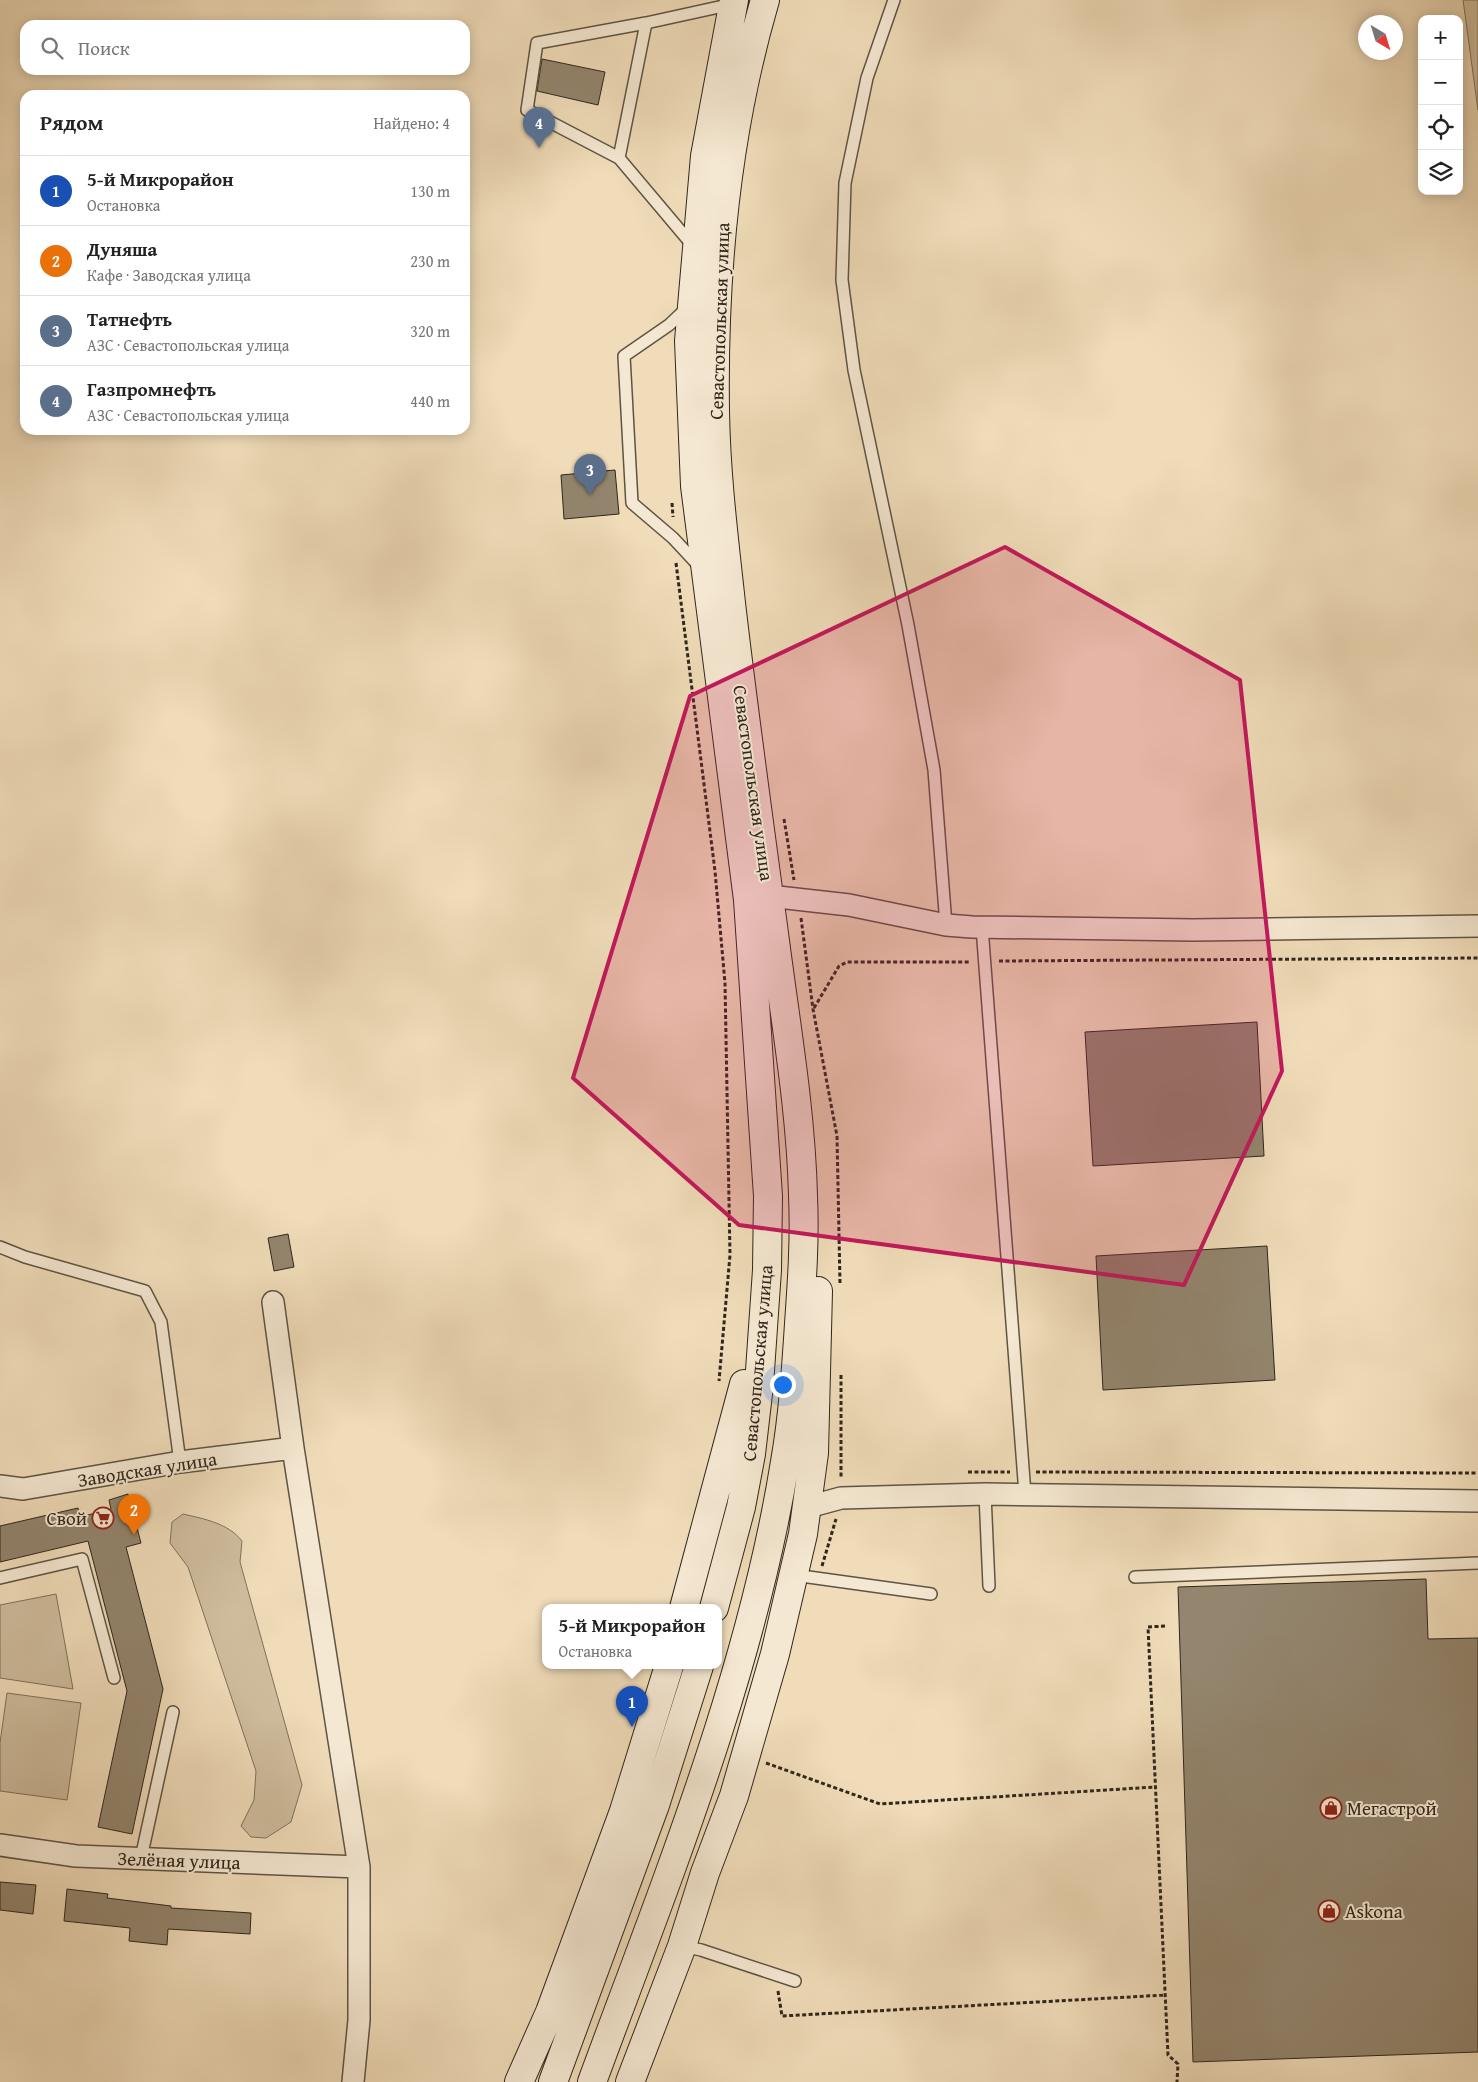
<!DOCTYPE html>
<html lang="ru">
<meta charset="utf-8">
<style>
body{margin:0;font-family:"Gentium Book Plus",serif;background:#f6f6f6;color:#222}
.controls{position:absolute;right:15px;top:15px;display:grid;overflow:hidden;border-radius:10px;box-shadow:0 2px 12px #0003}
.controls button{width:45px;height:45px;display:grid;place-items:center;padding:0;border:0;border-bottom:1px solid #e0e0e0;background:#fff;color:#222;font:25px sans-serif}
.compass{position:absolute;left:1358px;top:15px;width:45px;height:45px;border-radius:50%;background:#fff;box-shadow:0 2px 12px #0003;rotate:142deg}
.you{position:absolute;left:782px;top:1384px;width:18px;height:18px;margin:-12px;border:4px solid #fff;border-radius:50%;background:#1a73e8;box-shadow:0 0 0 8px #1a73e833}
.badge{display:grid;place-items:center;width:32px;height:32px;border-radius:50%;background:#8f2418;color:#fff;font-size:16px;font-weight:700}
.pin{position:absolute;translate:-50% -41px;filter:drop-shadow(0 1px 2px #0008)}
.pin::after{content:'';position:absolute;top:26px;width:18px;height:15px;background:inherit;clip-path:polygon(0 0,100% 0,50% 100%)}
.popup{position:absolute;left:542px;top:1604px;width:180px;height:65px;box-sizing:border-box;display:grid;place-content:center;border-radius:10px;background:#fff;filter:drop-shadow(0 1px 4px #0005);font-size:16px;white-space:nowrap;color:#767676}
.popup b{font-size:19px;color:#222}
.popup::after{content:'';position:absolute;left:50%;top:100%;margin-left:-10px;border:10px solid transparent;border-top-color:#fff}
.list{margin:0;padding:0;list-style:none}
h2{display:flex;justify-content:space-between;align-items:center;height:65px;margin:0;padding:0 20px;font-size:21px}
h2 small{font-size:16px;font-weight:400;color:#767676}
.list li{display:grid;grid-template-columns:32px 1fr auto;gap:15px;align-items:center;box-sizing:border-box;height:70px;padding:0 20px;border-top:1px solid #e0e0e0}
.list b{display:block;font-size:19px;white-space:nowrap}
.list p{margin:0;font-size:16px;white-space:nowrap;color:#767676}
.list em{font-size:16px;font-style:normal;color:#767676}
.icon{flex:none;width:28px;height:28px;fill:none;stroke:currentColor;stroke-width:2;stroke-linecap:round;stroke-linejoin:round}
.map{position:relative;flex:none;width:1478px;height:2082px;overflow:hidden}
.search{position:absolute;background:#fff;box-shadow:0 2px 12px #0003;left:20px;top:20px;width:450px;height:55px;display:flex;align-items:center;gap:12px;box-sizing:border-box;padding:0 18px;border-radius:15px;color:#767676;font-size:19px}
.panel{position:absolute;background:#fff;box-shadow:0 2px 12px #0003;left:20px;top:90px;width:450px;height:345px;border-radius:15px}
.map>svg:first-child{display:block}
.green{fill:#cfbd9e;stroke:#7f725d}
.building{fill:#93856e;stroke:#2f261c}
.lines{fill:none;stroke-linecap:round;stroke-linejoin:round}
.lane-casing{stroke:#5f5443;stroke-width:14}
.street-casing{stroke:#5f5443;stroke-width:24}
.secondary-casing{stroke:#2f261c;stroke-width:30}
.path{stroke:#2f261c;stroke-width:3;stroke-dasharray:4 2.5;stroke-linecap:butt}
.lane{stroke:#f5e8d2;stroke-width:11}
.street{stroke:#f5e8d2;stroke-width:21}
.secondary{stroke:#f5e8d2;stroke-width:28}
.marked{fill:#c2185b;fill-opacity:0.2;stroke:#c2185b;stroke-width:4;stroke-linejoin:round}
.labels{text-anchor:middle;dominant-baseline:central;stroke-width:4;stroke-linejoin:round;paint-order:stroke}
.street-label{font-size:19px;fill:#2f261c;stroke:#f5e8d2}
.poi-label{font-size:19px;fill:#2f261c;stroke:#f5e8d2;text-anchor:start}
</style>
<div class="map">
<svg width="1478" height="2082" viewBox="0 0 1478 2082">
<rect width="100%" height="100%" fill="#f0dcb9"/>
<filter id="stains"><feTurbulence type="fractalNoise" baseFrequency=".004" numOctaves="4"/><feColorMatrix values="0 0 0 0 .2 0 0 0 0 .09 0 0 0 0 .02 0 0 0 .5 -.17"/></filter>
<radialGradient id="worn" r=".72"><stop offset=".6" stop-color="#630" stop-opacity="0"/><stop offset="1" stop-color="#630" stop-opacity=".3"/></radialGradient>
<!-- green -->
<path class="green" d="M 1463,0 L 1478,0 L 1478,110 Z
M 183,1514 C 204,1519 228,1523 242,1541 L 240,1562 L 302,1785 L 291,1822 L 266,1838 L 251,1837 L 241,1826 L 254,1800 L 256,1771 L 188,1567 L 170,1543 L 172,1522 Z
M 56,1594 L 73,1689 L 0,1678 L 0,1605 Z
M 7,1693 L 81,1703 L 67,1800 L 0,1791 L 0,1743 Z"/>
<!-- building -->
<path class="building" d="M 542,59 L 605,72 L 598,105 L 537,91 Z
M 615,470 L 619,514 L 564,519 L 561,475 Z
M 1257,1022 L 1264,1156 L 1093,1166 L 1085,1032 Z
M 288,1234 L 294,1267 L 274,1271 L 268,1238 Z
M 1267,1246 L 1275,1380 L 1103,1390 L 1096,1256 Z
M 128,1494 L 141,1543 L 126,1547 L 163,1689 L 132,1834 L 98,1827 L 127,1691 L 88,1541 L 0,1562 L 0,1526 L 78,1508 L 80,1517 L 111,1509 L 109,1500 Z
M 1426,1579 L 1428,1639 L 1478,1638 L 1478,2052 L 1193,2062 L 1178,1587 Z
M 0,1882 L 36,1885 L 33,1914 L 0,1910 Z
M 67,1889 L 108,1894 L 107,1898 L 171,1906 L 171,1908 L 251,1913 L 250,1934 L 168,1929 L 167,1945 L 129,1941 L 130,1928 L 64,1921 Z"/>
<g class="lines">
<!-- lane casing -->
<g class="lane-casing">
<path id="lane" d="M 894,0 L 867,78 L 845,183 L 842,280 L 854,370 L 908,625 L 934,770 L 946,925
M 619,158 L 646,23
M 694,247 L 619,158 L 527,110 L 537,43 L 646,23 L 733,4
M 687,308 L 669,325 L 624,356 L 632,503 L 673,538 L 700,567
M 982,927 L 1025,1494
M 0,1247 L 25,1257 L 145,1291 L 161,1322 L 180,1462
M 985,1494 L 989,1586
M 794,1575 L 931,1594
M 1135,1577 L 1478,1563
M 0,1578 L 82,1559 L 114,1678
M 141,1858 L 173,1712
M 682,1946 L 701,1950 L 795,1981"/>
</g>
<!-- street casing -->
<g class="street-casing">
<path id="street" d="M 769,896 L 849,905 L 946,925 L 972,927 L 1193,930 L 1478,926
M 273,1302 L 293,1448 L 359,1867 L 359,2020 L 353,2082
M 0,1486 L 23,1489 L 180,1462 L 293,1448
M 808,1507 L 841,1498 L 985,1494 L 1478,1501
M 0,1845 L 76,1856 L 359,1867"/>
</g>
<!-- secondary casing -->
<g class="secondary-casing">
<path id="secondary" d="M 684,1608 L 744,1384
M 714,1608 L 741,1507 L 751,1454 L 759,1385 L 767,1270 L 768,1196 L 748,900 L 695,486 L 689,341 L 705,156 L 734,0
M 519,2082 L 550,2012 L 624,1811 L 669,1666
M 553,2082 L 655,1805 L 699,1666
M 592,2082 C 666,1881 751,1674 785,1462 C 793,1416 796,1370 799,1324 C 802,1281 805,1238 803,1196 C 801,1111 786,1026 775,941 C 760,829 744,716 731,603 C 724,539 716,475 715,411 C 713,273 726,133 765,0
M 630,2082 L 682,1946 L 705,1873 L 734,1796 L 775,1654 L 803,1534 L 814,1453 L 818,1291"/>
</g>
<!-- path -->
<path class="path" d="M 672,503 L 673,517
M 676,563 L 715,871 L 725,983 L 730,1255 L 719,1381
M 784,819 L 794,880
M 801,918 L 813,1009 L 837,1136 L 840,1284
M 999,961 L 1478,958
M 814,1008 L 839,966 L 847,962 L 970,962
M 841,1375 L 841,1479
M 968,1472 L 1010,1472
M 1036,1472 L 1478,1473
M 822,1566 L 836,1519
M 1165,1626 L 1148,1627 L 1168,2055 L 1178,2064 L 1177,2082
M 766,1763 L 880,1804 L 1155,1787
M 778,1991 L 782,2016 L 1166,1995"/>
<!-- lane -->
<use href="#lane" class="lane"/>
<!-- street -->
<use href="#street" class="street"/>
<!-- secondary -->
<use href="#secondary" class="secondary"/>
</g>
<!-- marked area -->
<path class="marked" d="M 1005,547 L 1240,680 L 1282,1071 L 1184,1285 L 739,1225 L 573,1078 L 690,696 Z"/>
<!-- icons -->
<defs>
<g id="supermarket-ring" transform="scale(1.125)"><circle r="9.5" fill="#f5e8d2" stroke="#8f2418" stroke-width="1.5"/><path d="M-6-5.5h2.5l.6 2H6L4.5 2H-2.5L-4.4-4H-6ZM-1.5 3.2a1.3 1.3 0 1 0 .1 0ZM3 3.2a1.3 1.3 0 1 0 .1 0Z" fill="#8f2418"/></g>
<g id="shop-ring" transform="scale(1.125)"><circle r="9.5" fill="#f5e8d2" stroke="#8f2418" stroke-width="1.5"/><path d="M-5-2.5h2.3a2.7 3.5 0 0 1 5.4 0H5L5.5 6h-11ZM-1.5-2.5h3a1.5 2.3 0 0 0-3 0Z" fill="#8f2418"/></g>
</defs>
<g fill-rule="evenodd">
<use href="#supermarket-ring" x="103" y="1518"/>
<use href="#shop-ring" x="1331" y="1808"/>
<use href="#shop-ring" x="1329" y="1911"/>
</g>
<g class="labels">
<!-- street labels -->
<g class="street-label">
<text transform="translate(719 321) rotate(-88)">Севастопольская улица</text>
<text transform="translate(754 783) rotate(82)">Севастопольская улица</text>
<text transform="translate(757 1363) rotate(-85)">Севастопольская улица</text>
<text transform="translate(147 1469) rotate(-9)">Заводская улица</text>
<text transform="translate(179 1860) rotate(2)">Зелёная улица</text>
</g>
<!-- poi labels -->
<g class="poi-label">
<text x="87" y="1518" text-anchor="end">Свой</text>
<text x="1347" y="1808">Мегастрой</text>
<text x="1345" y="1911">Askona</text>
</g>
</g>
<rect width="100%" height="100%" filter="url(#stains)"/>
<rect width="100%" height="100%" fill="url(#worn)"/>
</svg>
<div class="controls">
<button>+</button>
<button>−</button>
<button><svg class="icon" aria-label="locate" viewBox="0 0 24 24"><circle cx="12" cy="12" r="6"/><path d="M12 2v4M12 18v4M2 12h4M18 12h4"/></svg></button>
<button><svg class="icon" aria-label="layers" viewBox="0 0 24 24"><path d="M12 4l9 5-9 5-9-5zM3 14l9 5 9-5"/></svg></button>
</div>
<svg class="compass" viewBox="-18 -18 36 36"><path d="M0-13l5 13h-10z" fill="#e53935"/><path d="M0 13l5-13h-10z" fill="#767676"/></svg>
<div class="you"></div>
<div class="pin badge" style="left:632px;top:1727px;background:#1a4fb4">1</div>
<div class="popup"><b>5-й Микрорайон</b>Остановка</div>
<div class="pin badge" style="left:134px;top:1535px;background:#e8710a">2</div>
<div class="pin badge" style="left:590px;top:495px;background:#5c6f8a">3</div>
<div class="pin badge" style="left:539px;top:148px;background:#5c6f8a">4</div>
<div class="search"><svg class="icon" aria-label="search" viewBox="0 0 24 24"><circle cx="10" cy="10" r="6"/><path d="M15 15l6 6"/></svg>Поиск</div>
<section class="panel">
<h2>Рядом<small>Найдено: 4</small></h2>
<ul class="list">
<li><span class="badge" style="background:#1a4fb4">1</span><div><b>5-й Микрорайон</b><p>Остановка</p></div><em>130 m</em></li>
<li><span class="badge" style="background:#e8710a">2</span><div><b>Дуняша</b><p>Кафе · Заводская улица</p></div><em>230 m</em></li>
<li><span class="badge" style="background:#5c6f8a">3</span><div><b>Татнефть</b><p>АЗС · Севастопольская улица</p></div><em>320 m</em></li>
<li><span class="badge" style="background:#5c6f8a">4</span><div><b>Газпромнефть</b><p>АЗС · Севастопольская улица</p></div><em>440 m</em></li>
</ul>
</section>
</div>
